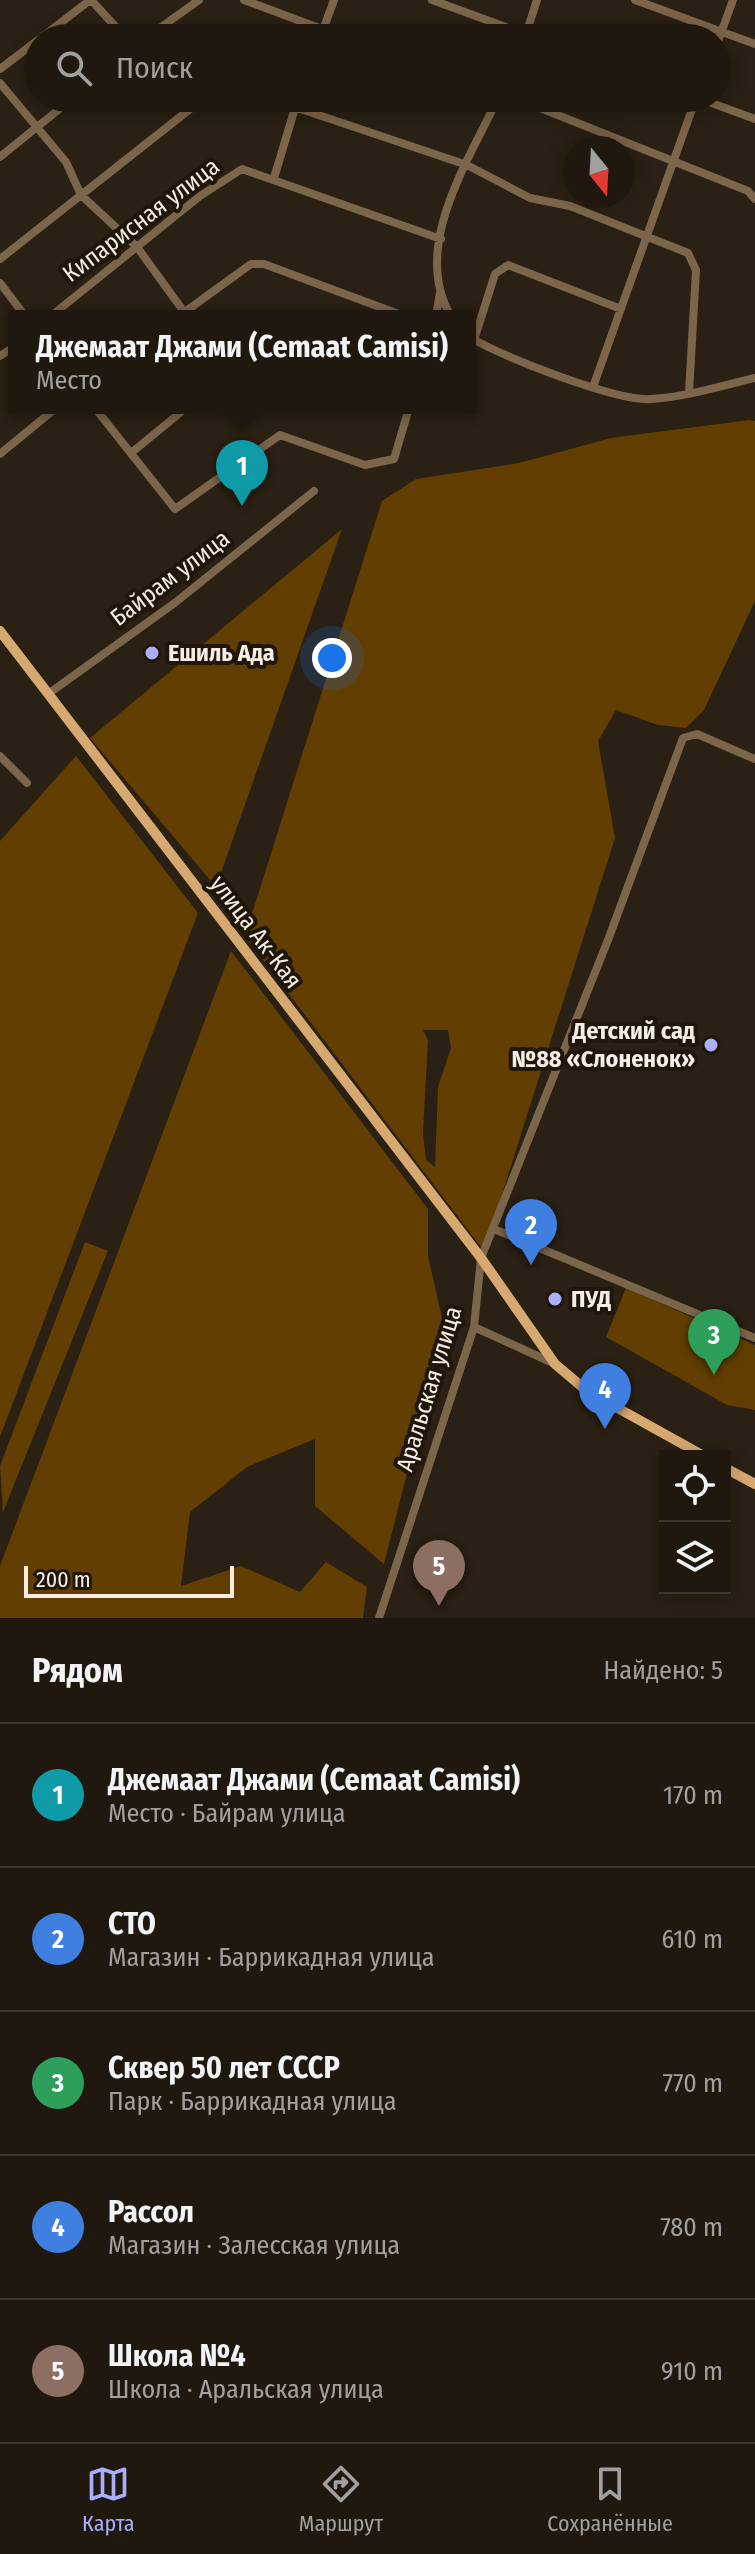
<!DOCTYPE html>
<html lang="ru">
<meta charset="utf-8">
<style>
body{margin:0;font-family:"Fira Sans Condensed",sans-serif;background:#282117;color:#f1f3f6}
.controls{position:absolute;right:24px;bottom:24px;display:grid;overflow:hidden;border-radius:0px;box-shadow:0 4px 20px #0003}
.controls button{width:72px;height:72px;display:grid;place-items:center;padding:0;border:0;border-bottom:2px solid #3d372e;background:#20180e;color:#f1f3f6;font:40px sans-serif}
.compass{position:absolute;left:563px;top:136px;width:72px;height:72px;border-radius:50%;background:#20180e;box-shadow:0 4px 20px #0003;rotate:162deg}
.scale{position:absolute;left:24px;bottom:20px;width:210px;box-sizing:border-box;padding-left:8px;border:4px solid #f6eee6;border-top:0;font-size:22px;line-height:28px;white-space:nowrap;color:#f6eee6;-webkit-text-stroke:6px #20160a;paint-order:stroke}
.you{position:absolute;left:332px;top:658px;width:28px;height:28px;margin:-20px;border:6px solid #fff;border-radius:50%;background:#1a73e8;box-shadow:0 0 0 12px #1a73e833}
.badge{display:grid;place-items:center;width:52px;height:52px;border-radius:50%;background:#abaffb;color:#fff;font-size:26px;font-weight:700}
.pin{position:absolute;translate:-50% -66px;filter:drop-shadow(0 2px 4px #0008)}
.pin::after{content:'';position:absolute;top:42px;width:28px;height:24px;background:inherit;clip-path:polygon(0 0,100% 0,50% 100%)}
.popup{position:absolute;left:8px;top:310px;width:468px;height:104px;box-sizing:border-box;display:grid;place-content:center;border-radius:0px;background:#20180e;filter:drop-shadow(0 2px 6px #0005);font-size:26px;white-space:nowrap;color:#a2a09e}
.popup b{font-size:30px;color:#f1f3f6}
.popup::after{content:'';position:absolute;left:50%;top:100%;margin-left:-16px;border:16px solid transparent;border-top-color:#20180e}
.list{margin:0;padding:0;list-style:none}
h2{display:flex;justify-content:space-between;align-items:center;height:104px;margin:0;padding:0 32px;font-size:34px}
h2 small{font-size:26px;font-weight:400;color:#a2a09e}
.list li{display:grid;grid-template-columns:52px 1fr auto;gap:24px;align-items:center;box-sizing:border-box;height:144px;padding:0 32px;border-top:2px solid #3d372e}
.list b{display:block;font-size:30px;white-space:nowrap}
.list p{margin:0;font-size:26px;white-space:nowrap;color:#a2a09e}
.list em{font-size:26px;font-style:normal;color:#a2a09e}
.icon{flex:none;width:44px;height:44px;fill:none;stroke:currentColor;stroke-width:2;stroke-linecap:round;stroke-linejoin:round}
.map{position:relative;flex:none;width:755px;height:1618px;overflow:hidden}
.search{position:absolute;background:#20180e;box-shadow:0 4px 20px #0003;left:24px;right:24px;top:24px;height:88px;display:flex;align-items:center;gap:20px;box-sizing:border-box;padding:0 28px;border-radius:44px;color:#a2a09e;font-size:30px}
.sheet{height:824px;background:#20180e}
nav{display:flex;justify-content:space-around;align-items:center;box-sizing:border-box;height:112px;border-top:2px solid #3d372e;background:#20180e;font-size:22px;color:#a2a09e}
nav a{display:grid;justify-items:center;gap:4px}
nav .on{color:#abaffb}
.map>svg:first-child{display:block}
.green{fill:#623e02;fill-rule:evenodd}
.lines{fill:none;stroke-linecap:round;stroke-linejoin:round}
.minor{stroke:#7b654b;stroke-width:8}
.major{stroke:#d6a971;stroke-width:10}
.poi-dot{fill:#abaffb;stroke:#20160a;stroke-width:3}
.labels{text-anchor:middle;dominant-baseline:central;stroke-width:8;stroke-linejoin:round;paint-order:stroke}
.street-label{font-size:24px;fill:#f6eee6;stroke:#20160a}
.poi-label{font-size:24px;font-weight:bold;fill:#f6eee6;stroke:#20160a;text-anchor:start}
</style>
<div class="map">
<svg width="755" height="1618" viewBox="0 0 755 1618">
<rect width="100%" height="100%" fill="#2a2013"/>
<!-- green -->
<path class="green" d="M 749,420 L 755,421 L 755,601 L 704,710 L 686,728 L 658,725 L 616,710 L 598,741 L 615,838 L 484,1251 L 245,936 L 382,501 L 416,479 L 519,463 L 611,438 ZM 423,1030 L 448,1030 L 451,1048 L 438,1087 L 435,1167 L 426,1160 L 423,1133 L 428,1040 Z
M 342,529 L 216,887 L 90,738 Z
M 76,756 L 198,913 L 0,1437 L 0,841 Z
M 231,951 L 428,1209 L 428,1256 L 444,1327 L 384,1564 L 315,1506 L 315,1439 L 247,1467 L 190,1512 L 181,1586 L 241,1566 L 300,1592 L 326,1562 L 367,1587 L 363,1618 L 0,1618 L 0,1566 Z
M 85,1242 L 108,1251 L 3,1512 L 0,1466 Z
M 626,1288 L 755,1345 L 755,1410 L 727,1405 L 606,1337 Z"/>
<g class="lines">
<!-- minor -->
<path class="minor" d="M 91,0 L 126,38
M 244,0 L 346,38
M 432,0 L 536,38
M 635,0 L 755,44
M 525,37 L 537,0
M 41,38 L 90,0
M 146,38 L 199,0
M 320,38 L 334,0
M 717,44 L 733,0
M 0,69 L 38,40
M 0,83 L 66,162 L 81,195 L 137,247 L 187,316
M 268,98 L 467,165 L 530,198 L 570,206 L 688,253 L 696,270 L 689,393
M 515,98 L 748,191 L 755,199
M 698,98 L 755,119
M 0,157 L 73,98
M 274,178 L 295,108
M 0,259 L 204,98
M 0,283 L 25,316
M 182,314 L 251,264 L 264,264 L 404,316
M 51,316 L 200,196 L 242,169 L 441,239
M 436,316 L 440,293
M 451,316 C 410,248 469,160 498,98
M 470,337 C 499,356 618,402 651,399 C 686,397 721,386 755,378
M 474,340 L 495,274 L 508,265 L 621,309
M 0,356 L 14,347
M 593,387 L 696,98
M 95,408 L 175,509 L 280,435 L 365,465 L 394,459 L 409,408
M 131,453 L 186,408
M 0,454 L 56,408
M 48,694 L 176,602 L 314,491
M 0,756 L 27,783
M 494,1229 L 755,1338
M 474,1327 L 553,1363
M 379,1618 L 474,1327 L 481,1258 L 608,940 L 683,738 L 697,734 L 755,759"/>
<!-- major -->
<path class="major" d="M 0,631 L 481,1258 L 555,1364 L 587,1391 L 704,1456
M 725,1468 L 755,1484"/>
</g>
<!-- markers -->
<g class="poi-dot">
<circle cx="152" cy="653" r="8"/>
<circle cx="711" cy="1045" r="8"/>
<circle cx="555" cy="1299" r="8"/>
</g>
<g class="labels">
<!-- street labels -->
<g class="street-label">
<text transform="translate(141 220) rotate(-37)">Кипарисная улица</text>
<text transform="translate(170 578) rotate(-37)">Байрам улица</text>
<text transform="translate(256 932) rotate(53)">улица Ак-Кая</text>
<text transform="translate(429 1389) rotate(-73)">Аральская улица</text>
</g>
<!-- poi labels -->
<g class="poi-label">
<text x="168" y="653">Ешиль Ада</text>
<text x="695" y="1031" text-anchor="end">Детский сад<tspan x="695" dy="28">№88 «Слоненок»</tspan></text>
<text x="571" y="1299">ПУД</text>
</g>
</g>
</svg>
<div class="controls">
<button><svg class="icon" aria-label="locate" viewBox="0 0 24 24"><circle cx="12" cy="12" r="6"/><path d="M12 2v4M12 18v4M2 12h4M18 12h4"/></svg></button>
<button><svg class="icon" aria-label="layers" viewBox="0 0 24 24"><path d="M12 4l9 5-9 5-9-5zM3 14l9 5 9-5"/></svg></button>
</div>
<svg class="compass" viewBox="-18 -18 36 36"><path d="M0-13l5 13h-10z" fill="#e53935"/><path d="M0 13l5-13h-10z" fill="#a2a09e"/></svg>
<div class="scale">200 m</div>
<div class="you"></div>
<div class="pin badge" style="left:242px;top:506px;background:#0f9aa8">1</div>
<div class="popup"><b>Джемаат Джами (Cemaat Camisi)</b>Место</div>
<div class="pin badge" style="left:531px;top:1265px;background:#3f7fe0">2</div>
<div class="pin badge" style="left:714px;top:1375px;background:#2e9e5b">3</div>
<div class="pin badge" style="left:605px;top:1429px;background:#3f7fe0">4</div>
<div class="pin badge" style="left:439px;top:1606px;background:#8d6e63">5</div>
<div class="search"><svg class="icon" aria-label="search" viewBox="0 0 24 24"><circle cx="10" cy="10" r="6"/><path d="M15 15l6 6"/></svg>Поиск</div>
</div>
<section class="sheet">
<h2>Рядом<small>Найдено: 5</small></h2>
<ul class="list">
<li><span class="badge" style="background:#0f9aa8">1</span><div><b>Джемаат Джами (Cemaat Camisi)</b><p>Место · Байрам улица</p></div><em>170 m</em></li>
<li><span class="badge" style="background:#3f7fe0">2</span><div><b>СТО</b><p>Магазин · Баррикадная улица</p></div><em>610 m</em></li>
<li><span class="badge" style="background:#2e9e5b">3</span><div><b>Сквер 50 лет СССР</b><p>Парк · Баррикадная улица</p></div><em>770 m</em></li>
<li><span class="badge" style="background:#3f7fe0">4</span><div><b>Рассол</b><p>Магазин · Залесская улица</p></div><em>780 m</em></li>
<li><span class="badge" style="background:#8d6e63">5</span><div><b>Школа №4</b><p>Школа · Аральская улица</p></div><em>910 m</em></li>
</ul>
</section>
<nav>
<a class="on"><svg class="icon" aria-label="map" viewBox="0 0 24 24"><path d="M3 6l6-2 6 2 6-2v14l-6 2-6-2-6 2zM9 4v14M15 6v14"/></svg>Карта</a>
<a><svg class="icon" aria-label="directions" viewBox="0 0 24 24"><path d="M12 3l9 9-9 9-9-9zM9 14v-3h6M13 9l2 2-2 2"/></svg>Маршрут</a>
<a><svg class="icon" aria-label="saved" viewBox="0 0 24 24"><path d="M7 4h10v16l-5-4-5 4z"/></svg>Сохранённые</a>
</nav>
